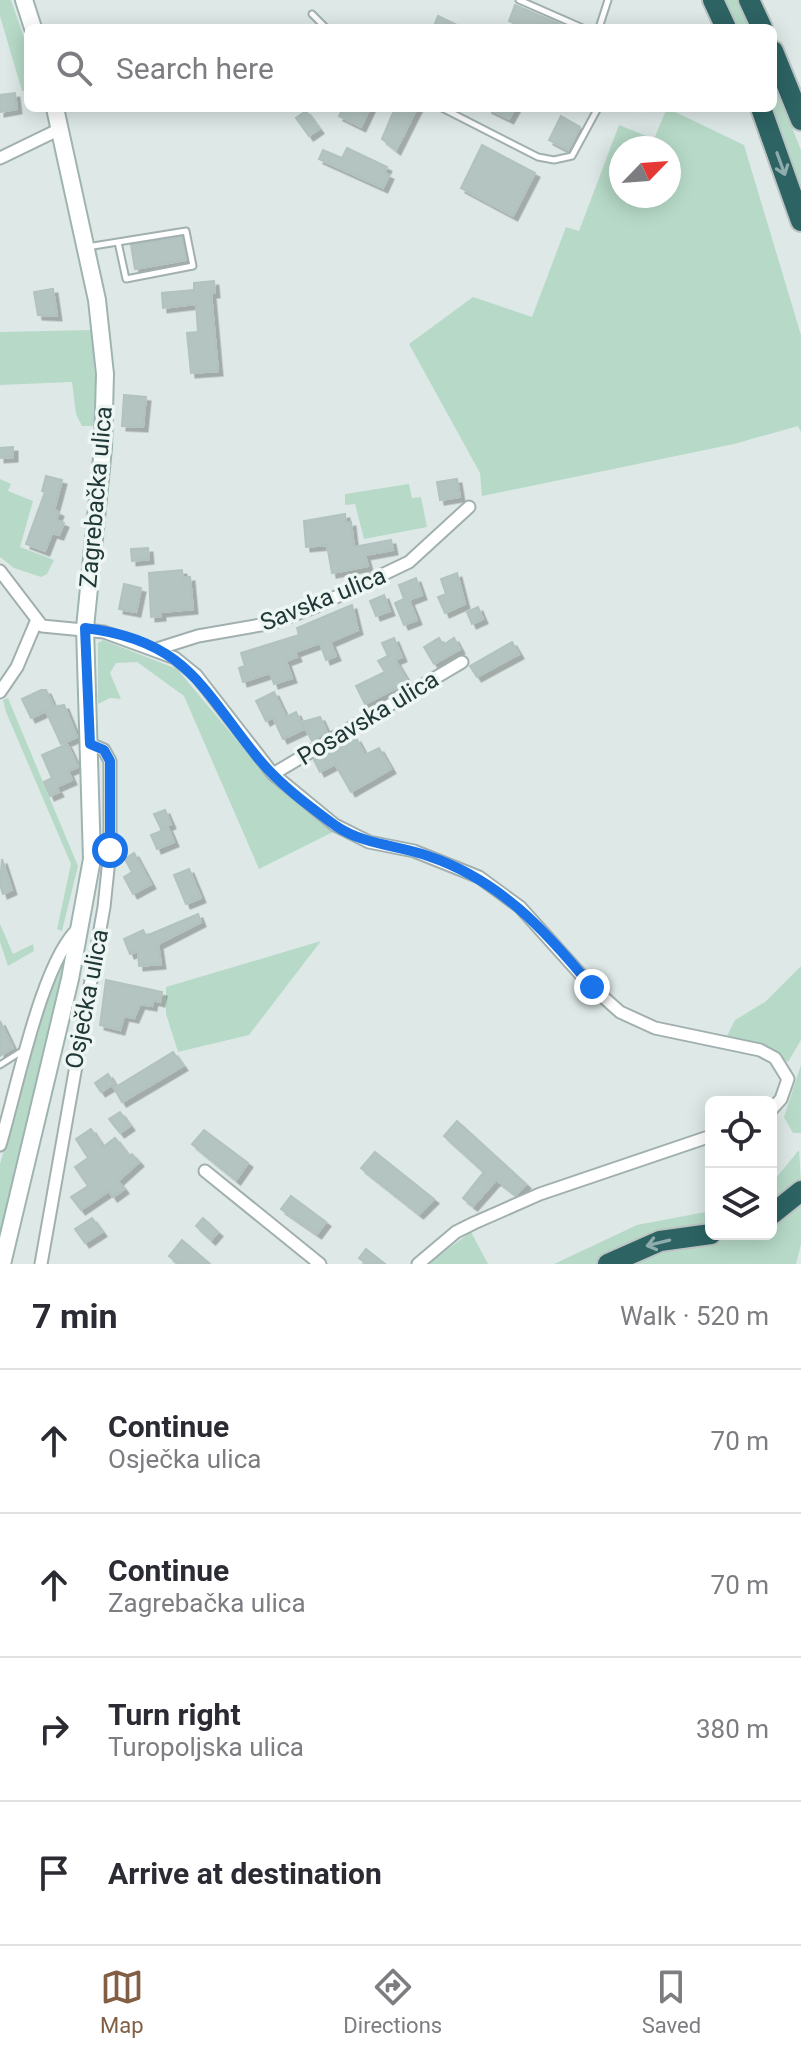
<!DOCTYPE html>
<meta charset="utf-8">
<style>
body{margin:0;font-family:Roboto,sans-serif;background:#f2f2f3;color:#2b2b33}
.controls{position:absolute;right:24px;bottom:24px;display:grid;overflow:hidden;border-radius:12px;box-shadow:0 4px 20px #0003}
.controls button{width:72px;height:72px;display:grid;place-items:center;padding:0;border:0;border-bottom:2px solid #e1e1e2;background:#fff;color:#2b2b33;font:40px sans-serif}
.compass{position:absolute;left:609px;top:136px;width:72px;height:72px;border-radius:50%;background:#fff;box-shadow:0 4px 20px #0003;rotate:65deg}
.stop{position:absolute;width:24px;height:24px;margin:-18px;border:6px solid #1a73e8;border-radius:50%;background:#fff}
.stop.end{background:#1a73e8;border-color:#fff;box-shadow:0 2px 8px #0008}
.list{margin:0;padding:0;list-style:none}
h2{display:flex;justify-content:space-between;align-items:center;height:104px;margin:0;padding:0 32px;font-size:34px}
h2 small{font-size:26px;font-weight:400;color:#7c7c81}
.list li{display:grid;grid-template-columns:52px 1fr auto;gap:24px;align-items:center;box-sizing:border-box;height:144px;padding:0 32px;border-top:2px solid #e1e1e2}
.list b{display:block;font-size:30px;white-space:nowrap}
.list p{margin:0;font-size:26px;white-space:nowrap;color:#7c7c81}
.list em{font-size:26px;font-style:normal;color:#7c7c81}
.icon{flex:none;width:44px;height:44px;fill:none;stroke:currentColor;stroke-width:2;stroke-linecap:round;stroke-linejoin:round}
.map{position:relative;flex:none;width:801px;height:1264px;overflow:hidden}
.search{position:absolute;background:#fff;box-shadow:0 4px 20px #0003;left:24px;right:24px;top:24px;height:88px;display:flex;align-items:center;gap:20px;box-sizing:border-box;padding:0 28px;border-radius:12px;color:#7c7c81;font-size:30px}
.sheet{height:680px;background:#fff}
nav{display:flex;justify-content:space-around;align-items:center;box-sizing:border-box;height:112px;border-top:2px solid #e1e1e2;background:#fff;font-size:22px;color:#7c7c81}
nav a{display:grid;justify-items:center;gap:4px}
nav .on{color:#825e44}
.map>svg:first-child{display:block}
.green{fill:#b7dac8;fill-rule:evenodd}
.building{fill:#b4c4c0;stroke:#b1c2bf;stroke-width:2;filter:url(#shadow)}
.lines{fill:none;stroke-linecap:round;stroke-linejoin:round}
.lane-casing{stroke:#a1b0af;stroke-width:9}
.street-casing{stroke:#a1b0af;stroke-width:15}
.secondary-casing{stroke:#9eb4b1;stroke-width:20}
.highway-casing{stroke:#bcc3c3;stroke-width:24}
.lane{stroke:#fff;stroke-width:5}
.street{stroke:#fff;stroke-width:11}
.secondary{stroke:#fff;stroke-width:16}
.highway{stroke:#2d6363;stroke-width:20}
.oneway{stroke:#8eacac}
.route{stroke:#1a73e8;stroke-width:10}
.labels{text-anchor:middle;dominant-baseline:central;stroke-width:7;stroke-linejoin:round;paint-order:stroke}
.street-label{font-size:24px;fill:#203837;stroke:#eef6f4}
</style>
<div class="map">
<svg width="801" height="1264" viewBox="0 0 801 1264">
<defs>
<filter id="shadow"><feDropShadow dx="4.5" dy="4.5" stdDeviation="0" flood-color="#0004"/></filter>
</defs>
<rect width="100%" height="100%" fill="#dee9e7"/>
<!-- green -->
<path class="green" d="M 0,0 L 11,0 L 28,49 L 28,91 L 22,91 L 0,16 Z
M 720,0 L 739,0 L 751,28 L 733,28 Z
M 773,80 L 801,150 L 801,196 L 768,108 L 773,108 Z
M 667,108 L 744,145 L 801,335 L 801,432 L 798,426 L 734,444 L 482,496 L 480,473 L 409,344 L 473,297 L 532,317 L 566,227 L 579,231 L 619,125 L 654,139 ZM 621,148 L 669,148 L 669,196 L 621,196 Z
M 92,330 L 98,426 L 82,426 L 76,414 L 72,382 L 0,385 L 0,332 Z
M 0,479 L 11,484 L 8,491 L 33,501 L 20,547 L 54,560 L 47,574 L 41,577 L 14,568 L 0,557 Z
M 409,484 L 412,498 L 421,497 L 427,527 L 364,539 L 355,504 L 345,505 L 345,494 Z
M 103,640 L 177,669 L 272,782 L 335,831 L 259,869 L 184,696 L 137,662 L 116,663 L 110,673 L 121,699 L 110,698 L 98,704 L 98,643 Z
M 8,698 L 78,866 L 62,931 L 57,929 L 71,864 L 6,712 L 3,700 Z
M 0,924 L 13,954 L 33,944 L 34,951 L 8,966 L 0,942 Z
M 321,941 L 249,1035 L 178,1052 L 166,1014 L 166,987 Z
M 71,943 L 0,1233 L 0,1164 L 56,969 Z
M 801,966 L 801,1040 L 788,1062 L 771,1051 L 727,1036 L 735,1020 L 765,1002 Z
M 801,1065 L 801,1133 L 793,1133 L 784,1117 Z
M 799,1150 L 801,1181 L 771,1207 L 771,1184 Z
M 801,1203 L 801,1244 L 796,1264 L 621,1264 C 667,1246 722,1234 771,1234 L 771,1224 Z
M 711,1211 L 711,1225 L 607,1256 L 596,1264 L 554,1264 L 637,1225 Z
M 471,1232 L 488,1264 L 427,1264 Z"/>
<!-- building -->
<path class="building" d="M 515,5 L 569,28 L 524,28 L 509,21 Z
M 438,16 L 463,28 L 433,28 Z
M 15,93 L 17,109 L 0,112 L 0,95 Z
M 343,108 L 370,108 L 361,127 L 339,116 Z
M 395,108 L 417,108 L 396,150 L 382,139 Z
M 487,108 L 515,108 L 509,119 Z
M 306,111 L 319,129 L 309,136 L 296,118 Z
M 561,116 L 580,127 L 568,150 L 549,140 Z
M 482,145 L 535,173 L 513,216 L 461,188 Z
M 347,148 L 387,167 L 384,173 L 389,175 L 383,188 L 319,159 L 323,150 L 342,158 Z
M 182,237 L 186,260 L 135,269 L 131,245 Z
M 214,281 L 215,293 L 211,293 L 218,371 L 191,373 L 187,333 L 198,332 L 196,304 L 163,308 L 162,293 L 194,290 L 194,283 Z
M 53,289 L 57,316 L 38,315 L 34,292 Z
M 124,395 L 146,397 L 143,427 L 122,426 Z
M 13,447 L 13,457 L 0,458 L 0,448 Z
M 46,476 L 62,480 L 54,510 L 59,512 L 56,520 L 64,523 L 59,535 L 52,533 L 45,551 L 26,544 L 45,492 L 42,491 Z
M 457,479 L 460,497 L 440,500 L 437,482 Z
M 345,514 L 346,523 L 351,522 L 354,547 L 391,540 L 393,550 L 365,555 L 368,566 L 332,573 L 327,545 L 306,547 L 304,521 Z
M 148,548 L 149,559 L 132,561 L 131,549 Z
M 182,570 L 183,578 L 190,577 L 193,609 L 161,612 L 161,616 L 151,617 L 149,573 Z
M 457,573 L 465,604 L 445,613 L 438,597 L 446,594 L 441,579 Z
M 416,578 L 422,595 L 409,600 L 417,620 L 404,625 L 395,603 L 404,599 L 399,585 Z
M 124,584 L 141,588 L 136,612 L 119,609 Z
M 384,595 L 390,611 L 376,616 L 370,601 Z
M 352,605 L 358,630 L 330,642 L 336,656 L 326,660 L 320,643 L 295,652 L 297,657 L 286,661 L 292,678 L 274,684 L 270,673 L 243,682 L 239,668 L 245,666 L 241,653 L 299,635 L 297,628 Z
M 478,607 L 483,619 L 472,624 L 467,612 Z
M 394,638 L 402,657 L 395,660 L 408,682 L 365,704 L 356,686 L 385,672 L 378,661 L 388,656 L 382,643 Z
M 439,638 L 443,645 L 454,638 L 460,649 L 434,664 L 424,647 Z
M 512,642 L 519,654 L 477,677 L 470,666 Z
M 41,690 L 46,690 L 54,707 L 64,705 L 77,737 L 61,744 L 46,711 L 31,718 L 22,699 Z
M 274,692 L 286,717 L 296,712 L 304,729 L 283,739 L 273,717 L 266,721 L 256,701 Z
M 320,717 L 327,732 L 312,741 L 302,722 Z
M 356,738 L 365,755 L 379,748 L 391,769 L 351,792 L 335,764 L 320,772 L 314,760 Z
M 67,744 L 78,767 L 68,771 L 72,780 L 56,787 L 59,792 L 50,796 L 44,782 L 52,778 L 42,755 Z
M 165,810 L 171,824 L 161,829 L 154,814 Z
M 168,828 L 174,842 L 157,849 L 151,835 Z
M 134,853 L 151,884 L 133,894 L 124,877 L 132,872 L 125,859 Z
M 2,859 L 12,890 L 3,894 L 0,885 Z
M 189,869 L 201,898 L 186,904 L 174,875 Z
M 198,914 L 201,922 L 158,944 L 161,964 L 139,966 L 138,951 L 130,954 L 124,939 L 143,930 L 146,936 Z
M 106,980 L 162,992 L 160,1002 L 153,1000 L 152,1006 L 140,1004 L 134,1018 L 124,1016 L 120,1030 L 100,1025 Z
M 0,1021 L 13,1048 L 0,1056 Z
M 173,1052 L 183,1066 L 122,1102 L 114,1088 Z
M 108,1074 L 114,1084 L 101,1092 L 95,1083 Z
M 120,1112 L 130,1126 L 120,1133 L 109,1119 Z
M 457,1121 L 526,1184 L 516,1195 L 496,1180 L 473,1206 L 463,1198 L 484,1172 L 444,1136 Z
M 91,1129 L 103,1147 L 115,1138 L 129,1156 L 132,1154 L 139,1162 L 118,1181 L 124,1189 L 113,1197 L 109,1191 L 81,1210 L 71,1197 L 88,1186 L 75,1167 L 88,1158 L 76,1139 Z
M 204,1130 L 248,1163 L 236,1180 L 192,1144 Z
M 375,1152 L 434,1199 L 419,1214 L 361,1168 Z
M 291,1196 L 326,1222 L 317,1234 L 281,1209 Z
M 92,1218 L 102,1232 L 85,1243 L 75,1229 Z
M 203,1218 L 218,1232 L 211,1240 L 196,1226 Z
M 182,1240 L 210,1264 L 179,1264 L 169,1256 Z
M 366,1249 L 385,1264 L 367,1264 L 359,1258 Z"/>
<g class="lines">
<!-- lane casing -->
<g class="lane-casing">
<path id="lane" d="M 519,0 L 583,28
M 312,14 L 326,28
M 599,28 L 608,0
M 442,108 L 538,157 L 554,160 L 572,156 L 598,108
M 87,248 L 93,246 L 186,231 L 193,266 L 126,279 L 118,242
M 0,1065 L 22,1051"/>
</g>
<!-- street casing -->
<g class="street-casing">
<path id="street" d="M 0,158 L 60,129
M 0,571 L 42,626 L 104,632 L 175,658 L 196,675 L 273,774 L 335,825 L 369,842 L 414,851 L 479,877 L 520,907 L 592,987 L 620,1012 L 655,1028 L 760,1050 L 775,1058 L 788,1079 L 781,1099 L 771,1110
M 157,649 L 198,636 L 272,623 L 315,607 L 409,562 L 469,507
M 0,692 L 17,667 L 36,622
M 273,774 L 462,662
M 0,1145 C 16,1093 42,958 80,927
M 205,1171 L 320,1264
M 41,1264 L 104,907 L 110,850 L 110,761 L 104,750 L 90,744
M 418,1264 L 456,1232 L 474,1223 L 540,1194 L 711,1136"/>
</g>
<!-- secondary casing -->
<g class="secondary-casing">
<path id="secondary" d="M 24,0 L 33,28
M 2,1264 L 70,979 L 92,859 L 85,628 L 103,448 L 105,374 L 97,300 L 55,108"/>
</g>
<!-- highway casing -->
<g class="highway-casing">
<path id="highway" d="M 713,0 L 726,28
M 749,0 L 762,28
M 773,51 L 801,120
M 761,108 L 801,221
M 771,1215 L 801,1191
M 608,1264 L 660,1241 L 711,1234"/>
</g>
<!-- lane -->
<use href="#lane" class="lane"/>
<!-- street -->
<use href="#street" class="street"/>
<!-- secondary -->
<use href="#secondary" class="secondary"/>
<!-- highway -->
<use href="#highway" class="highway"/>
</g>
<!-- one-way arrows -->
<defs><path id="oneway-shaft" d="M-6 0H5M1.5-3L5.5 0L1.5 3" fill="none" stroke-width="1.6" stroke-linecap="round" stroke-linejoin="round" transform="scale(2)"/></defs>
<g class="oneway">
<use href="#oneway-shaft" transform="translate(781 164) rotate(70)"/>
<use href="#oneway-shaft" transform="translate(658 1243) rotate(166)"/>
</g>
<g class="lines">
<!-- route -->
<path class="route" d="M 110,850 L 110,761 L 104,750 L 90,744 L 85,628 C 186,640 202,689 258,758 C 279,784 309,806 336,826 C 364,845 397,845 428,856 C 500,880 545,930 592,987"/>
</g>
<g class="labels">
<!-- street labels -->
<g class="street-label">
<text transform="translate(96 497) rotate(-85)">Zagrebačka ulica</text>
<text transform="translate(323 599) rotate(-22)">Savska ulica</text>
<text transform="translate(368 718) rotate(-31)">Posavska ulica</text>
<text transform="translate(87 999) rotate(-79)">Osječka ulica</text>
</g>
</g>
</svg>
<div class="controls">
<button><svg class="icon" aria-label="locate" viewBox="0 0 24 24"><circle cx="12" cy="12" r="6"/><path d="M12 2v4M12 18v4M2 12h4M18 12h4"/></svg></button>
<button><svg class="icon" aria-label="layers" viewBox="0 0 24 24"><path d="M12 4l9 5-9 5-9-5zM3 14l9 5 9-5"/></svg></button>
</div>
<svg class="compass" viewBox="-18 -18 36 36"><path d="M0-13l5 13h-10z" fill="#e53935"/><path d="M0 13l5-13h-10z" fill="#7c7c81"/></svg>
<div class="stop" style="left:110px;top:850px"></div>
<div class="stop end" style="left:592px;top:987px"></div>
<div class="search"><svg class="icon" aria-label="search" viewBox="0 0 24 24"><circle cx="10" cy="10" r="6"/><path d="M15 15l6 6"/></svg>Search here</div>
</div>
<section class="sheet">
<h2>7 min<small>Walk · 520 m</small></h2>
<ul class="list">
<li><svg class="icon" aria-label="ahead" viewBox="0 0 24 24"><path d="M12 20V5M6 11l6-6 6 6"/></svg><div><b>Continue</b><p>Osječka ulica</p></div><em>70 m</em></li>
<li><svg class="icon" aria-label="ahead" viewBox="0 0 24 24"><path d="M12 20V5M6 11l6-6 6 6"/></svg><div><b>Continue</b><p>Zagrebačka ulica</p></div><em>70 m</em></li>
<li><svg class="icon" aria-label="right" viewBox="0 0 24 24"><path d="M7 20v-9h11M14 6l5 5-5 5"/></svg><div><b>Turn right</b><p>Turopoljska ulica</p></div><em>380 m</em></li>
<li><svg class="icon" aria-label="arrive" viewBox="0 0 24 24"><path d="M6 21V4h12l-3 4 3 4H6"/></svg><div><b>Arrive at destination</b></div></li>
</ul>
</section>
<nav>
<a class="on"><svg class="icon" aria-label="map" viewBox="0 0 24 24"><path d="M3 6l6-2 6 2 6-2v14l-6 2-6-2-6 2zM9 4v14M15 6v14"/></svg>Map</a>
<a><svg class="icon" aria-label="directions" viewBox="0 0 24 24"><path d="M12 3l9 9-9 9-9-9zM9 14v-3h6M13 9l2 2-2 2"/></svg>Directions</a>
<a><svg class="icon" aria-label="saved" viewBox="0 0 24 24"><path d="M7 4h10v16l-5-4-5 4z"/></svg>Saved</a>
</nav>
